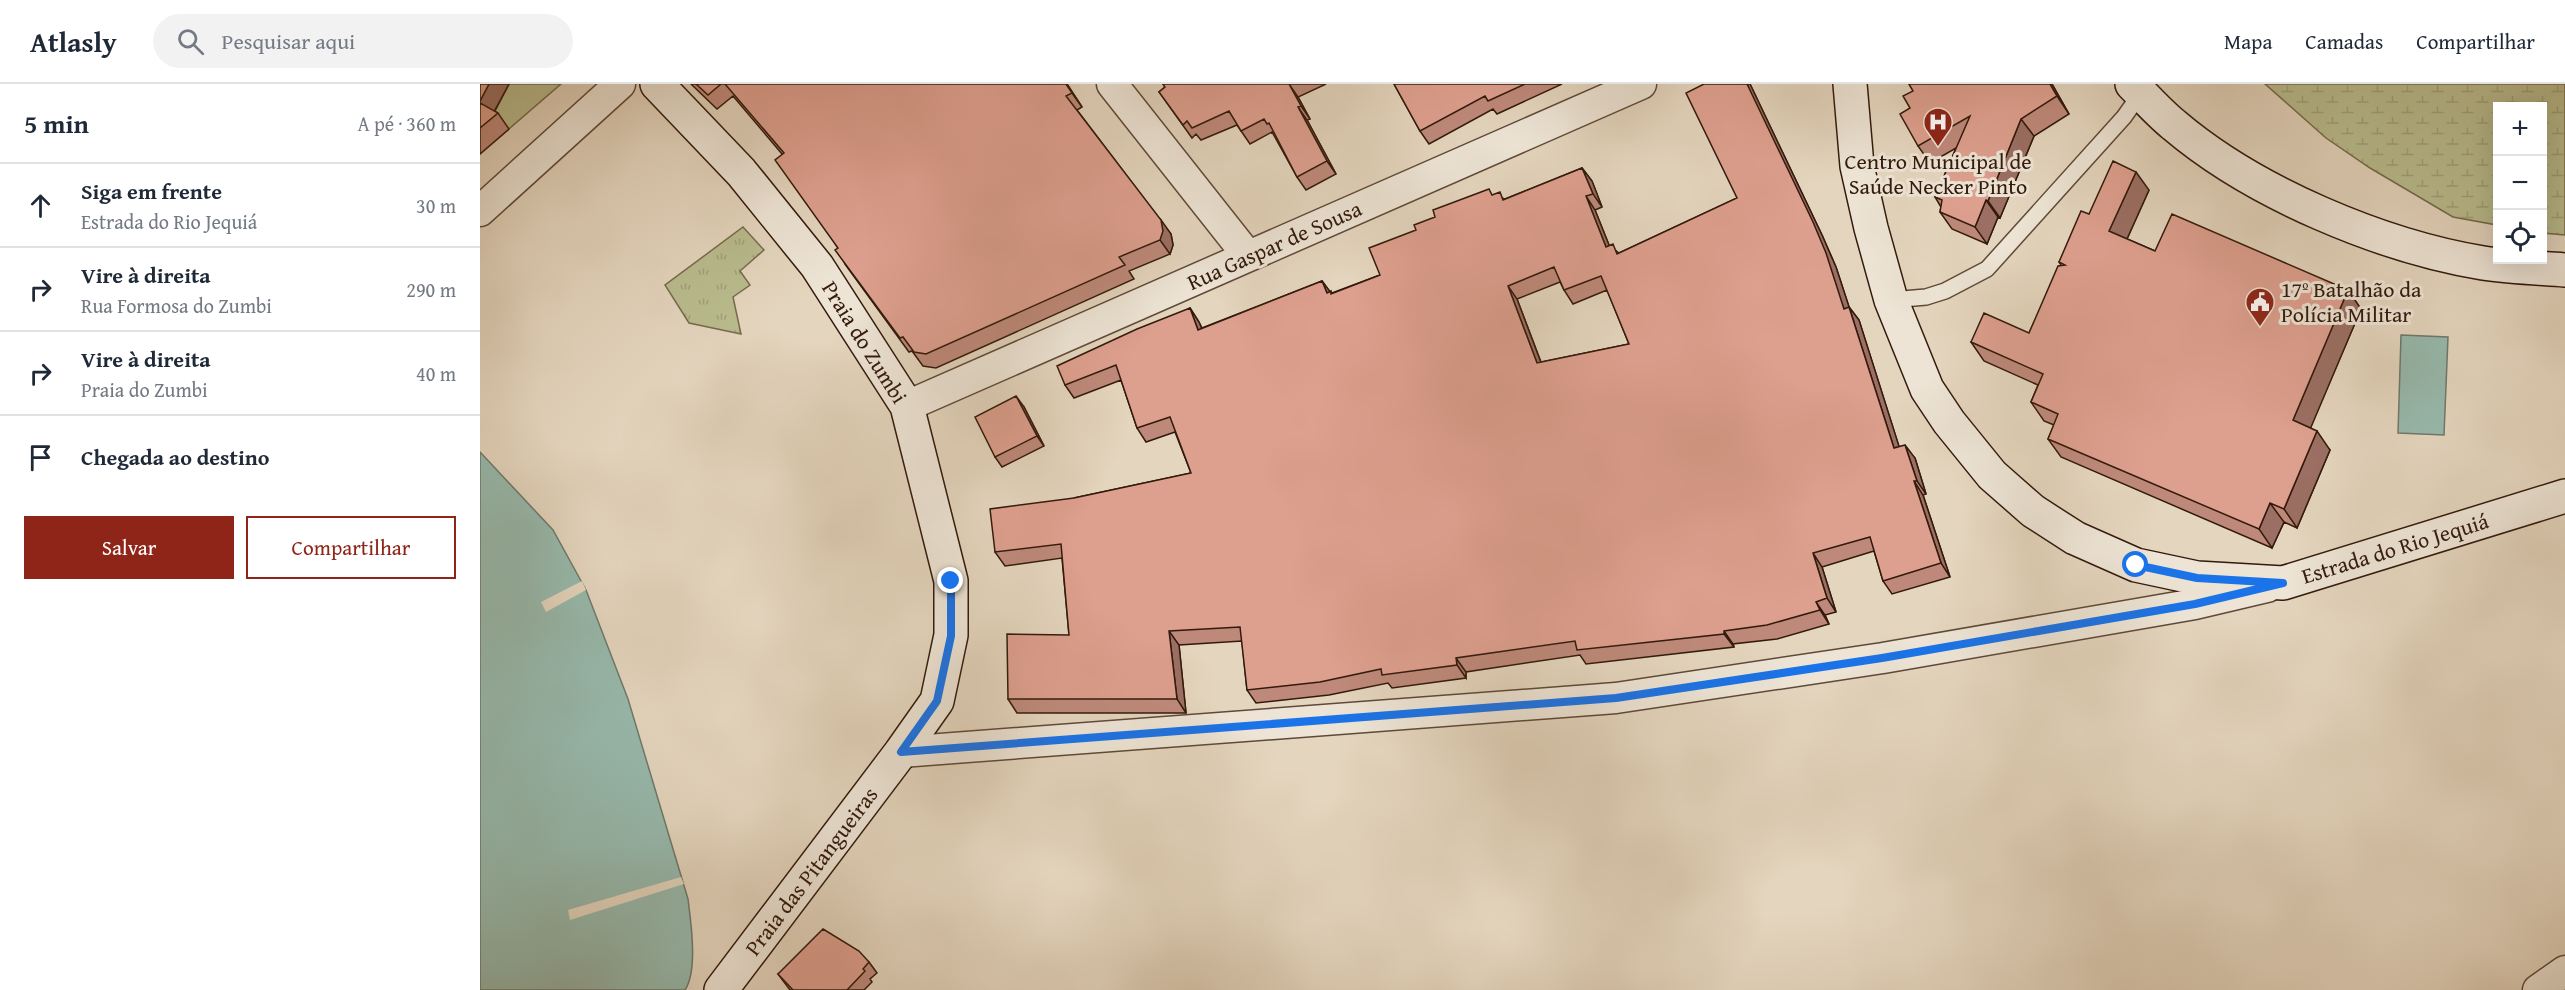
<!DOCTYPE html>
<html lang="pt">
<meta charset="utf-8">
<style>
body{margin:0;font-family:"Gentium Book Plus",serif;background:#f2f2f3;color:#1f2937}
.controls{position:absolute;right:18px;top:18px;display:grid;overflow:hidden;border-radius:0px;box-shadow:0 6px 24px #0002}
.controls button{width:54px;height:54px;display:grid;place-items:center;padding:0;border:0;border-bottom:2px solid #e0e1e3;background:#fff;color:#1f2937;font:30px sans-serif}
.stop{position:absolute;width:18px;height:18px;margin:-14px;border:4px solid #1a73e8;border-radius:50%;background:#fff}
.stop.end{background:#1a73e8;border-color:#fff;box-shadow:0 2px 6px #0008}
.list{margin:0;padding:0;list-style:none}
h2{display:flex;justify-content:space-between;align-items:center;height:78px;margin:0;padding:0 24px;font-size:26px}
h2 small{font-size:20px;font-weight:400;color:#747a83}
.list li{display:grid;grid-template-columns:39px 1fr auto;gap:18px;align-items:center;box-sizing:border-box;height:84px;padding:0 24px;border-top:2px solid #e0e1e3}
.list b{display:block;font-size:22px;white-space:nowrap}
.list p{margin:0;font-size:20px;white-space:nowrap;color:#747a83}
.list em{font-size:20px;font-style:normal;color:#747a83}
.actions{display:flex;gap:12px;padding:18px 24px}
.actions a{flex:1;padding:14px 0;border:2px solid #8f2418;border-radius:0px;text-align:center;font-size:21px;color:#8f2418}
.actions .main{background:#8f2418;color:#fff}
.icon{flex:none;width:33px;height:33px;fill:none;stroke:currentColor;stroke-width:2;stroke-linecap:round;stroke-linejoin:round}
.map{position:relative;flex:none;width:2085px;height:906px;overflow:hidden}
header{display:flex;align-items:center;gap:36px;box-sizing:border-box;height:84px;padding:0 30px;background:#fff;border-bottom:2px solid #e0e1e3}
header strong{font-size:28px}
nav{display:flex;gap:33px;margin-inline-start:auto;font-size:21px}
.search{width:420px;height:54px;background:#f2f2f3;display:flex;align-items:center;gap:15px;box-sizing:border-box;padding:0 21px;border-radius:33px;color:#747a83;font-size:22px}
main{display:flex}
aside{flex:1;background:#fff}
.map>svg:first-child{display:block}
.wetland{fill:url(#wetland-marsh);stroke:#766b4d;stroke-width:1.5}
.park{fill:url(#park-tufts);stroke:#766b4d;stroke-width:1.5}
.pitch{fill:#b9bc8e;stroke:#766b4d;stroke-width:1.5}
.water{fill:#97b9ac;stroke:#6f796c;stroke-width:1.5}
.pier{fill:#e4d5be}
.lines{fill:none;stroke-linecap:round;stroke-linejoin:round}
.lane-casing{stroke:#5f4938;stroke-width:18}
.street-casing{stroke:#5f4938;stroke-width:33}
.secondary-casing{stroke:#331a0c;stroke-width:36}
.lane{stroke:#ede4d5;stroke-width:15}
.street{stroke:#ede4d5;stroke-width:30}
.secondary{stroke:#ede4d5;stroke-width:33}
.wall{fill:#be897a;stroke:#331a0c;stroke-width:1.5;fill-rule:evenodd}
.shaded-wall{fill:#9b6f63;stroke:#331a0c;stroke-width:1.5}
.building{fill:#dd9f8e;stroke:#331a0c;stroke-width:1.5;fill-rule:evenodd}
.route{stroke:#1a73e8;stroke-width:8}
.labels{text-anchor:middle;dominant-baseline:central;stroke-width:6;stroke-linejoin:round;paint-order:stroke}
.poi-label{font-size:22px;fill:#331a0c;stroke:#ede4d5}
.street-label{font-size:22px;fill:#331a0c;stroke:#ede4d5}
</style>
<header>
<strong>Atlasly</strong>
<div class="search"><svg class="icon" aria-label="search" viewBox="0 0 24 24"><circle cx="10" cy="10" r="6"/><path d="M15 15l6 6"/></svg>Pesquisar aqui</div>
<nav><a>Mapa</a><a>Camadas</a><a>Compartilhar</a></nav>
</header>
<main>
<aside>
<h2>5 min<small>A pé · 360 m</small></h2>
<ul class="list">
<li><svg class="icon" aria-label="ahead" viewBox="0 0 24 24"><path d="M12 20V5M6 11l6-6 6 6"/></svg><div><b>Siga em frente</b><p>Estrada do Rio Jequiá</p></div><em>30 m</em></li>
<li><svg class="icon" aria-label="right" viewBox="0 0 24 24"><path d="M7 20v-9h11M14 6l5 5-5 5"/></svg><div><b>Vire à direita</b><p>Rua Formosa do Zumbi</p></div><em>290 m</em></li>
<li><svg class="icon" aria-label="right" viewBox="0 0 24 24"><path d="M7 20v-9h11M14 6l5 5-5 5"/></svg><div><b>Vire à direita</b><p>Praia do Zumbi</p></div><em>40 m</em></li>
<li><svg class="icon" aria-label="arrive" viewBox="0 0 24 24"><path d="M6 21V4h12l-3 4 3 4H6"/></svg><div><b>Chegada ao destino</b></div></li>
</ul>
<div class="actions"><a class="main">Salvar</a><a>Compartilhar</a></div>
</aside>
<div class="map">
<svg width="2085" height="906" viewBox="0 0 2085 906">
<defs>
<pattern id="wetland-marsh" width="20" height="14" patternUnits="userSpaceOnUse" patternTransform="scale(1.5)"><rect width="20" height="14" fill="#b9bc8e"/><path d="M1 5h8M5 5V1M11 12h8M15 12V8" fill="none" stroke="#a0a179"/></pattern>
<pattern id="park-tufts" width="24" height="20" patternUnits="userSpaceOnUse" patternTransform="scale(1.5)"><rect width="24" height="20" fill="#b9bc8e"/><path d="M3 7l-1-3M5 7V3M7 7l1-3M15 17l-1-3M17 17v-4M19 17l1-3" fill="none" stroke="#a0a179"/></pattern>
</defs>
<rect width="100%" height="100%" fill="#e4d5be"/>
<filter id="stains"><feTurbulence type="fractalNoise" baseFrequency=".00333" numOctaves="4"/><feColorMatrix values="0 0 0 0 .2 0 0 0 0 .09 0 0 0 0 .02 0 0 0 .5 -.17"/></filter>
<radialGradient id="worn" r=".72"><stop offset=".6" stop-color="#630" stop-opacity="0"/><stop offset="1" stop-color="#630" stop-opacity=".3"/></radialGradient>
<!-- wetland -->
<path class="wetland" d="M 1785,0 L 2085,0 L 2085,151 L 2063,149 L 2062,22 L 2018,22 L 2017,141 L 1973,133 L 1890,84 L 1846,54 Z"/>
<!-- park -->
<path class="park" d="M 263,143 L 284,166 L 260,187 L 270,201 L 253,213 L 261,250 L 209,239 L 185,201 Z"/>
<!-- pitch -->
<path class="pitch" d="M 0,0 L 81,0 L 0,70 Z"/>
<!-- water -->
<path class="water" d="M 1921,251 L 1968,253 L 1964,351 L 1918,349 Z
M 0,368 L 73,446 L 106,506 L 148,615 L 208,815 C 211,839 218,886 205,906 L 0,906 Z"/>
<!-- pier -->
<path class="pier" d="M 102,497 L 106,506 L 66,528 L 61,518 Z
M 201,793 L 204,800 L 90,836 L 88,826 Z"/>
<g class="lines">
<!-- lane casing -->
<g class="lane-casing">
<path id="lane" d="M 1411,216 L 1446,213 L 1465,207 L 1507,185 L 1644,33 L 1661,9"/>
</g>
<!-- street casing -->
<g class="street-casing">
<path id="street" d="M 632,0 L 768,172
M 0,127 L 140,0
M 427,322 L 1161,0
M 421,668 L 1136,614 L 1403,574 L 1715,520 L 1787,503
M 2058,906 L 2085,887"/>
</g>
<!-- secondary casing -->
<g class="secondary-casing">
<path id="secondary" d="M 177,0 L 261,88 L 337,182 L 427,322 L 471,497 L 471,551 L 457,617 L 421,668 L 241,906
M 1370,0 L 1377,82 L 1391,144 L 1411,216 L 1447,305 L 1469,338 L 1512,391 L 1553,427 L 1595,454 L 1656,481 L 1717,494 L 1803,499 L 2085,412
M 1652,0 C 1666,14 1679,29 1694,41 C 1774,109 1901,162 2003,179 C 2030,183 2058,184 2085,186"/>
</g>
<!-- lane -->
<use href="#lane" class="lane"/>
<!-- street -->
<use href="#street" class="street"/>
<!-- secondary -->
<use href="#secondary" class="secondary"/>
</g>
<!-- wall -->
<path class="wall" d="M 0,0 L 29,0 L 15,27 L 18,29 L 29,45 L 0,70 Z
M 211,0 L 587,0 L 602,23 L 597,26 L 691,150 L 693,161 L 690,170 L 649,187 L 654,195 L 456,284 L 443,282 L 432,267 L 429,268 L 365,180 L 358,164 L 302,70 L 253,12 L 237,25 Z
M 683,0 L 846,0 L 818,13 L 830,35 L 827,36 L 856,90 L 826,106 L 817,93 L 792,48 L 770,60 L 757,41 L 721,56 L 716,50 L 712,54 L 679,8 L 685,3 Z
M 914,0 L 1082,0 L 1017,30 L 1013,25 L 949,60 L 940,47 Z
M 1224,0 L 1270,0 L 1342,151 L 1356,183 L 1369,223 L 1379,236 L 1419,363 L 1435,374 L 1446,410 L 1443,411 L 1470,493 L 1412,510 L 1403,497 L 1394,467 L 1342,483 L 1356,528 L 1345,531 L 1349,540 L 1297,555 L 1253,560 L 1254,563 L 1106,580 L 1100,571 L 986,588 L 986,594 L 912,604 L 908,599 L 849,611 L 776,619 L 767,606 L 762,557 L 699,561 L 706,629 L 537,629 L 528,615 L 589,551 L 582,474 L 525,482 L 515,468 L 594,414 L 711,389 L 695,348 L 666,358 L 657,344 L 641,296 L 594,314 L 585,301 L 710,224 L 719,238 L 722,244 L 842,197 L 849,207 L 852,209 L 900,191 L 936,146 L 1013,111 L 1025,115 L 1102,84 L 1112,97 L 1122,123 L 1115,126 L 1129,161 L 1139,169 L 1257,114 ZM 1080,198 L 1084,206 L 1093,220 L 1127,206 L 1149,260 L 1061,278 L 1037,215 Z
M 1429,0 L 1572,0 L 1589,30 L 1554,52 L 1520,134 L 1518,133 L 1507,160 L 1472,145 L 1460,128 L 1461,123 L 1455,113 L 1476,64 L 1450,79 L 1438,62 L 1430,24 L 1433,7 Z
M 1669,106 L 1647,155 L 1675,167 L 1868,206 L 1881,225 L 1830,344 L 1850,366 L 1817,444 L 1804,438 L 1792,464 L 1581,373 L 1568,355 L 1574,341 L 1564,337 L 1551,318 L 1558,301 L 1504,277 L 1491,258 L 1549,249 L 1581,181 L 1579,178 Z
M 544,323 L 564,362 L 522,383 L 515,373 Z
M 389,878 L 397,889 L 390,895 L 392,898 L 384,906 L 310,906 L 298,890 Z"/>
<!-- shaded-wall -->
<path class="shaded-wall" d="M 9,0 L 29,0 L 10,35 L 0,20 L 0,17 Z
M 586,0 L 587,0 L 602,23 L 592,9 Z
M 809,0 L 818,13 L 830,35 L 821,22 Z
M 1267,0 L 1270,0 L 1342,151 L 1356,183 L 1374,238 L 1364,225 Z
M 1570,0 L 1572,0 L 1589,30 L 1577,12 Z
M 818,23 L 827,36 L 856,90 L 847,77 Z
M 1541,35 L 1554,52 L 1520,134 L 1508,117 Z
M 1102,84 L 1112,97 L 1122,123 L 1113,110 Z
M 1656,88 L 1669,106 L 1642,166 L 1629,147 Z
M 1106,112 L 1115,126 L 1135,176 L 1126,163 Z
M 1506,116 L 1518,133 L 1507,160 L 1495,143 Z
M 681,136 L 691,150 L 693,161 L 690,170 L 680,156 Z
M 842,197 L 852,210 L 847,209 Z
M 1028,202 L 1037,215 L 1066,292 L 1057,279 Z
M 1868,206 L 1881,225 L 1826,355 L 1813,336 Z
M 1369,223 L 1379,236 L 1424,378 L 1414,364 Z
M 710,224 L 719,238 L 728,259 L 718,246 Z
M 536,312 L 544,323 L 564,362 L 557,352 Z
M 1837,347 L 1850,366 L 1817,444 L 1804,425 Z
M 1425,361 L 1435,374 L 1446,410 L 1437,397 Z
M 1434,397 L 1443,411 L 1470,493 L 1461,479 Z
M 1790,419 L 1804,438 L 1792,464 L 1779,445 Z
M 1333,469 L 1342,483 L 1356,528 L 1347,514 Z
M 1336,518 L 1345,531 L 1349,540 L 1340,526 Z
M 689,547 L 699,561 L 706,629 L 697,615 Z
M 1244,547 L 1253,560 L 1254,563 L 1244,550 Z
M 976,574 L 986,588 L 986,594 L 977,581 Z"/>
<!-- building -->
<path class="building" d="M 0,0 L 9,0 L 0,17 Z
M 216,0 L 241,0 L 228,11 Z
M 245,0 L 586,0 L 592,9 L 586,12 L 681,136 L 683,147 L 680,156 L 639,173 L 645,181 L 446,270 L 434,268 L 423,253 L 420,254 L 355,166 L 358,164 L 295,76 L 304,69 Z
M 683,0 L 809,0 L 821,22 L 818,23 L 847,77 L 817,93 L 789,39 L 787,40 L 784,35 L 761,47 L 749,27 L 712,44 L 707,37 L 703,41 L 679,8 L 685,3 Z
M 914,0 L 1045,0 L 1008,17 L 1005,12 L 940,47 Z
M 1224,0 L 1267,0 L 1333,138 L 1346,169 L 1364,225 L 1369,223 L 1414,364 L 1425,361 L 1437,397 L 1434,397 L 1461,479 L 1403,497 L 1390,453 L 1333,469 L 1347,514 L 1336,518 L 1340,526 L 1287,541 L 1244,547 L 1244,550 L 1097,566 L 1095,557 L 976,574 L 977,581 L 902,591 L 901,585 L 840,598 L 767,606 L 760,543 L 689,547 L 697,615 L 528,615 L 527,550 L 589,551 L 581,460 L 515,468 L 510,425 L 594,414 L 711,389 L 690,333 L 657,344 L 636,281 L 585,301 L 577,282 L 657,245 L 710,224 L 718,246 L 842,197 L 847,209 L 851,207 L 851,210 L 900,191 L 889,164 L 936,146 L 934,141 L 955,133 L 953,126 L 1009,105 L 1012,111 L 1020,108 L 1023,116 L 1102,84 L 1113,110 L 1106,112 L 1126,163 L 1133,160 L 1137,170 L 1257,114 L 1206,9 ZM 1074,183 L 1084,206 L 1121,192 L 1149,260 L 1057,279 L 1028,202 Z
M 1429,0 L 1570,0 L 1577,12 L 1541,35 L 1508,117 L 1506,116 L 1495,143 L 1460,128 L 1462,116 L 1455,113 L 1490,32 L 1438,62 L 1420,30 L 1430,24 L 1423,12 L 1433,7 Z
M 0,19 L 18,29 L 0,44 Z
M 1633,77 L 1656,88 L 1629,147 L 1675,167 L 1692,130 L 1868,206 L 1813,336 L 1837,347 L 1804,425 L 1790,419 L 1779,445 L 1568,355 L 1578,330 L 1551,318 L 1563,290 L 1491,258 L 1504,229 L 1549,249 L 1578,182 L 1585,181 L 1579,178 L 1601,127 L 1609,130 Z
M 536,312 L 557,352 L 515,373 L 495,333 Z
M 343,845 L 379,867 L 389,878 L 383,885 L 385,887 L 367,906 L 313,906 L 298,890 Z"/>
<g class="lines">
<!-- route -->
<path class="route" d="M 471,497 L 471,552 L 457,617 L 421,668 L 1136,614 L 1402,574 L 1715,520 L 1803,499 L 1717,494 L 1656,481"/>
</g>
<!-- icons -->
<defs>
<g id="hospital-pin" transform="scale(1.5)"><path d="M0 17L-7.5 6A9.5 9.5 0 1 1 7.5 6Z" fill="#8f2418" stroke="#ede4d5"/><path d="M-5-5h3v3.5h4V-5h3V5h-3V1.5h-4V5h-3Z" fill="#fff"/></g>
<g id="civic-pin" transform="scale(1.5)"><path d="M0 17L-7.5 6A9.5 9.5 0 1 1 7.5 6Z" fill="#8f2418" stroke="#ede4d5"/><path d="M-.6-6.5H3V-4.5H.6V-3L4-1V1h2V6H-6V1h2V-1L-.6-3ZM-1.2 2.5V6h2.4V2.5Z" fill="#fff"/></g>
</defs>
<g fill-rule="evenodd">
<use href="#hospital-pin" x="1458" y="38"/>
<use href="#civic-pin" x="1780" y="218"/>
</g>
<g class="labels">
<!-- poi labels -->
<g class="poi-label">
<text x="1458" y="77">Centro Municipal de<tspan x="1458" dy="25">Saúde Necker Pinto</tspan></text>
<text x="1801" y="205" text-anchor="start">17º Batalhão da<tspan x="1801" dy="25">Polícia Militar</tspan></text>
</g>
<!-- street labels -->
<g class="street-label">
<text transform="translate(794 161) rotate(-24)">Rua Gaspar de Sousa</text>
<text transform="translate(385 258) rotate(58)">Praia do Zumbi</text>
<text transform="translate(1915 464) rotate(-17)">Estrada do Rio Jequiá</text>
<text transform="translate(331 787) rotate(-53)">Praia das Pitangueiras</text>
</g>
</g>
<rect width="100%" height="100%" filter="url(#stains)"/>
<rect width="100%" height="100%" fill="url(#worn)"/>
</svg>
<div class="controls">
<button>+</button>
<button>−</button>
<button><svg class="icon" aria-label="locate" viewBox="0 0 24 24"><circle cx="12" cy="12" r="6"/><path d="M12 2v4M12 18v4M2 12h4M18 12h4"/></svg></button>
</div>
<div class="stop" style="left:1656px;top:481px"></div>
<div class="stop end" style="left:471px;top:497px"></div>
</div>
</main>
